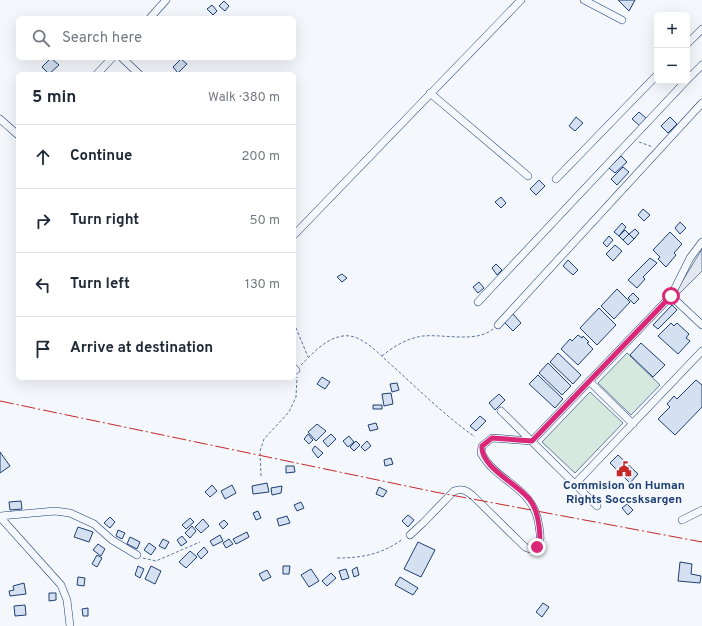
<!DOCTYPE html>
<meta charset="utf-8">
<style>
body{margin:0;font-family:Overpass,sans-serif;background:#f6f6f7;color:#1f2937}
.controls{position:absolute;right:12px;top:12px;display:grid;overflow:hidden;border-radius:6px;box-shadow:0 4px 16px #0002}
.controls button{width:36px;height:36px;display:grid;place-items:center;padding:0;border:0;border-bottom:1px solid #e0e1e3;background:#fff;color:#1f2937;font:20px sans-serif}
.stop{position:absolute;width:12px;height:12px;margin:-9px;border:3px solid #db2777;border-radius:50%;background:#fff}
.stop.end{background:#db2777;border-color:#fff;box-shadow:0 1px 4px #0008}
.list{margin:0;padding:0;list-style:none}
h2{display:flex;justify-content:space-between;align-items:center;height:52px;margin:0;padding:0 16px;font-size:17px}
h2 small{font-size:13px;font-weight:400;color:#747a83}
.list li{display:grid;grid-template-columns:26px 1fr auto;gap:12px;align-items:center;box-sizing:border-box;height:64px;padding:0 16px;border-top:1px solid #e0e1e3}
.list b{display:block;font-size:15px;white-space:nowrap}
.list em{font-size:13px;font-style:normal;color:#747a83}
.icon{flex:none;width:22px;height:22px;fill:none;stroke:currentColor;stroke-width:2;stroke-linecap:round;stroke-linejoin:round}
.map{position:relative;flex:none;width:702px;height:626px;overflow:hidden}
.search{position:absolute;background:#fff;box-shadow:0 4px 16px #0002;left:16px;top:16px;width:280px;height:44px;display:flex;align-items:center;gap:10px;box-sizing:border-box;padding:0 14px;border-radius:6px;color:#747a83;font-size:15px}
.panel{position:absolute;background:#fff;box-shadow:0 4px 16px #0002;left:16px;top:72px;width:280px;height:308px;border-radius:6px}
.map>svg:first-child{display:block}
.green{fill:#d7e8df;stroke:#687fa3}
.parking{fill:#e3e8f0;stroke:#687fa3}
.building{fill:#d5e0f0;stroke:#1d3f73}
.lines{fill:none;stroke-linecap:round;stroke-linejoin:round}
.minor-casing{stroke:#1d3f73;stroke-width:8}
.path{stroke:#5e769c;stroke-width:1;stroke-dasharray:3 2;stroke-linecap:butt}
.minor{stroke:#f4f7fb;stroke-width:7}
.power{stroke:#c62828;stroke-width:1;stroke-dasharray:14 3 2 3;stroke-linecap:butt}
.route{stroke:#db2777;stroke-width:5}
.labels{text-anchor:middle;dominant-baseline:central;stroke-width:3;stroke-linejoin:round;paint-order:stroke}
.poi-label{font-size:12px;font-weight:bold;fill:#1d3f73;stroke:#f4f7fb}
</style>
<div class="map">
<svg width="702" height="626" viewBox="0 0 702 626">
<rect width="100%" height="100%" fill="#f4f7fb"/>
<!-- green -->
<path class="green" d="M 627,353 L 660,385 L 631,415 L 598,383 Z
M 590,392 L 623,423 L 575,473 L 542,442 Z"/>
<!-- parking -->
<path class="parking" d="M 702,249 L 702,271 L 676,297 L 674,295 Z"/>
<!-- building -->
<path class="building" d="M 618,0 L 635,0 L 629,11 Z
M 224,1 L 229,6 L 225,11 L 219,6 Z
M 212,5 L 217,11 L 213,15 L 207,9 Z
M 51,58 L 59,65 L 49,74 L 42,67 Z
M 181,59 L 187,64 L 178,73 L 173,67 Z
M 639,112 L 647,119 L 640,126 L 632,119 Z
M 576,117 L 583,123 L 575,131 L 569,126 Z
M 670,117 L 677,124 L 668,133 L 661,126 Z
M 621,156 L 627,162 L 615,173 L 609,168 Z
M 623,167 L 629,172 L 617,185 L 611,179 Z
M 539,180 L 545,186 L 536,195 L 530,189 Z
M 501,197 L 506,203 L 501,208 L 495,202 Z
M 643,209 L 650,215 L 644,221 L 638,215 Z
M 680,222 L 686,228 L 680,234 L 675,228 Z
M 622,223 L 626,227 L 619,236 L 614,232 Z
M 635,229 L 639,233 L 634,239 L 629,234 Z
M 625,230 L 629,234 L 623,240 L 619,236 Z
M 670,232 L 682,244 L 674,253 L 676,255 L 666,267 L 658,259 L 660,257 L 653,250 Z
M 629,234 L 634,239 L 628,245 L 623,240 Z
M 609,236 L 613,240 L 607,247 L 603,243 Z
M 615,245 L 622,251 L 613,261 L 606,254 Z
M 650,258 L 657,263 L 643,277 L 645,279 L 637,288 L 628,280 Z
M 568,260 L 578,270 L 573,275 L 563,266 Z
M 496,264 L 502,270 L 497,275 L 492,268 Z
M 342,274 L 347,278 L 342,282 L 337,277 Z
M 479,282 L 484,288 L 478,293 L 473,287 Z
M 617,289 L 630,302 L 614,319 L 601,306 Z
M 633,293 L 639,299 L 634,304 L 628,298 Z
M 672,305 L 677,310 L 658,329 L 653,325 Z
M 599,308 L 616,325 L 597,345 L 580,328 Z
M 513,314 L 521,323 L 513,331 L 504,322 Z
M 671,323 L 674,326 L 677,323 L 689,334 L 686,338 L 690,341 L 678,354 L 658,336 Z
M 578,335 L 582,338 L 583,336 L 589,342 L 587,343 L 593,349 L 578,365 L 561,349 L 570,339 L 572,341 Z
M 641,343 L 665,365 L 653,377 L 630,355 Z
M 558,353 L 581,375 L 573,384 L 550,362 Z
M 548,363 L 571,386 L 562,395 L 539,373 Z
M 538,375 L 563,399 L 555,408 L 529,384 Z
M 322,377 L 330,382 L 325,389 L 317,384 Z
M 696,380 L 702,385 L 702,407 L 675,435 L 658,419 L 670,407 L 667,404 L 674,396 L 677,399 Z
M 397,383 L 399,390 L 392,392 L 390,384 Z
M 391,393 L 393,404 L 384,406 L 382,394 Z
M 499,394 L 505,400 L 495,410 L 489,403 Z
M 373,405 L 382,405 L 382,409 L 373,409 Z
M 480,416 L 486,421 L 476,431 L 470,426 Z
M 376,423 L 378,429 L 370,431 L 368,425 Z
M 317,424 L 326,431 L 316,441 L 308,432 Z
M 308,434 L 313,440 L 309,444 L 304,439 Z
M 331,434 L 336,439 L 328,447 L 323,441 Z
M 349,436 L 354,442 L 348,447 L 343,441 Z
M 356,441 L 360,445 L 354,451 L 350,447 Z
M 367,441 L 371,446 L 365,451 L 361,447 Z
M 315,446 L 323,453 L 318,458 L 312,450 Z
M 0,452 L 10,466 L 0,473 Z
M 618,455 L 638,474 L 630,483 L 610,463 Z
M 391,458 L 393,464 L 385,466 L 384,460 Z
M 286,466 L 294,466 L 295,472 L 286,473 Z
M 267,483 L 269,492 L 253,494 L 252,486 Z
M 212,485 L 217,491 L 210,497 L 205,492 Z
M 232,485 L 236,493 L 225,499 L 221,491 Z
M 282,486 L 281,493 L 272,495 L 271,488 Z
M 379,487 L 387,491 L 383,497 L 376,494 Z
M 21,501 L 22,509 L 10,510 L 9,502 Z
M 301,502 L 304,508 L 297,511 L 294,505 Z
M 627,504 L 633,510 L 628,515 L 622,508 Z
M 258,511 L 261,518 L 256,520 L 253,513 Z
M 408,515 L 414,520 L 408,527 L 402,521 Z
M 287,516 L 290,523 L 279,526 L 277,519 Z
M 110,517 L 115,522 L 110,528 L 104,523 Z
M 190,518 L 194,522 L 186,529 L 182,525 Z
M 203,519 L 209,526 L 201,533 L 195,527 Z
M 224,520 L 228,524 L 223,529 L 219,524 Z
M 192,526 L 196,531 L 190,538 L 185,533 Z
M 78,527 L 93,532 L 89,542 L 74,537 Z
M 118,530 L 125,533 L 122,539 L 116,536 Z
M 247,532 L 249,537 L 236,544 L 233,539 Z
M 220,535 L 223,541 L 213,546 L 210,541 Z
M 182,536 L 187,542 L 181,546 L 177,540 Z
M 130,537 L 140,542 L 137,549 L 127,544 Z
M 163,539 L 169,542 L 165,549 L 159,546 Z
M 229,539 L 233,544 L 226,548 L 223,543 Z
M 418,542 L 435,550 L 421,577 L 404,569 Z
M 149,543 L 156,548 L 151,555 L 144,550 Z
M 98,544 L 105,549 L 101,556 L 93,550 Z
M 204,547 L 208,552 L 201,559 L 197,554 Z
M 190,551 L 197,557 L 186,568 L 179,562 Z
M 97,555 L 102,558 L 97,567 L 92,564 Z
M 680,562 L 692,564 L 691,574 L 701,576 L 700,583 L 678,581 Z
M 138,566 L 144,569 L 140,578 L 135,575 Z
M 151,566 L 161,571 L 155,584 L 145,579 Z
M 283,566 L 290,566 L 289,574 L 283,574 Z
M 357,567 L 359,575 L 354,577 L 352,570 Z
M 311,569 L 319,581 L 309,587 L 301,575 Z
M 346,569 L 349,578 L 342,580 L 339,571 Z
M 267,570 L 271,577 L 263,581 L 259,574 Z
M 331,573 L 336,578 L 327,586 L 322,581 Z
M 78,577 L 85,578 L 84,586 L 77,585 Z
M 400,577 L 418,588 L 413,595 L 395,585 Z
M 24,583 L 26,594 L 10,596 L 9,591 L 14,590 L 13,586 Z
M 49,593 L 56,593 L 56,600 L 49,601 Z
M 543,603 L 549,607 L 542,617 L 536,612 Z
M 25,605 L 26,615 L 15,616 L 14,606 Z
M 88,608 L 88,616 L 83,616 L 82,609 Z"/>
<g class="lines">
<!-- minor casing -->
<g class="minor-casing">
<path id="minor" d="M 584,0 L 622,20
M 150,18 L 166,0
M 687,44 L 702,29
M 122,58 L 139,74
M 97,74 L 112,58
M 687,80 L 702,65
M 430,93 L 528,176
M 0,119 L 18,135
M 556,179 L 657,75
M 294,235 L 521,0
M 671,296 L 702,325
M 478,302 L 686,81
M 498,325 L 702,103
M 294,368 L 296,370
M 589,381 L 633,424
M 501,411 L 597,506
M 532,441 L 671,296 L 690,258 L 702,242
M 575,484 L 702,351
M 0,516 L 55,511 L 70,513 L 94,524 L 112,540 L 137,555
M 0,517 L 61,585 L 67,600 L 70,626
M 682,520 L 702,510
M 410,535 L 423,523 L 454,491 C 462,488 466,490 473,496 L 525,547 L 530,549 L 537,547 C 542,540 540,534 539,526 C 534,486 497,483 481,453 L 482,446 L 492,438 L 532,441"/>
</g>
<!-- path -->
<path class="path" d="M 639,142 L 653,147
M 294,323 L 308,357
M 382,356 C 394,346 408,338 423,336 C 444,334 477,343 493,329
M 301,365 C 312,354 326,338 343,336 C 349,335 356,337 361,340 C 374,347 385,360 396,369 C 422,393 447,417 475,437
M 261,476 L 260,451 L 264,439 L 289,412 L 296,397 L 297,377
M 143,558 L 156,561 L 200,542
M 337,558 C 363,558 382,554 403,539"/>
<!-- minor -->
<use href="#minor" class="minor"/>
<!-- power -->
<path class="power" d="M 0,401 L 435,492 L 702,542"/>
</g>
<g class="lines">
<!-- route -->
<path class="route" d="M 537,547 C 541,540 540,534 539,526 C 538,517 535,507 530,500 C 518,484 480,467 482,446 L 492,438 L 532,441 L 671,296"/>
</g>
<!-- icons -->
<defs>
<g id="civic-bare" transform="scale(1.2)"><path d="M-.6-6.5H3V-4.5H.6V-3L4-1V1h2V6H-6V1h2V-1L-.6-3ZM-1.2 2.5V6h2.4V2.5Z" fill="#c62828" stroke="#f4f7fb" stroke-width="2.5" paint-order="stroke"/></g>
</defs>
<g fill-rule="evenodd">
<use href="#civic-bare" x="624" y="469"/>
</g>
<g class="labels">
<!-- poi labels -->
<g class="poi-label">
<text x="624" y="486">Commision on Human<tspan x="624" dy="14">Rights Soccsksargen</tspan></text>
</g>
</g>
</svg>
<div class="controls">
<button>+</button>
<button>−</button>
</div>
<div class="stop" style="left:671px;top:296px"></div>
<div class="stop end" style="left:537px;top:547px"></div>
<div class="search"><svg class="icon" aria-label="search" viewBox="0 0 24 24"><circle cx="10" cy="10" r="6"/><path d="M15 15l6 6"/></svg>Search here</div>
<section class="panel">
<h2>5 min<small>Walk · 380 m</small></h2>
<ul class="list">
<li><svg class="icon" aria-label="ahead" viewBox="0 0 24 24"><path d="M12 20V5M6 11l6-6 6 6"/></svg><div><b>Continue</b></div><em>200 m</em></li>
<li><svg class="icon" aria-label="right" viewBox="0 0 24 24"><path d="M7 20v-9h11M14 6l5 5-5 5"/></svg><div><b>Turn right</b></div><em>50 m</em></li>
<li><svg class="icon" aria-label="left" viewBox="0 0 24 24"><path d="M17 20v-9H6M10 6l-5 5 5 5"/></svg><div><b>Turn left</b></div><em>130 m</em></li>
<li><svg class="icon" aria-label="arrive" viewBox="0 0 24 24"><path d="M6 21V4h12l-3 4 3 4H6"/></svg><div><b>Arrive at destination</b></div></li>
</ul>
</section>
</div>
